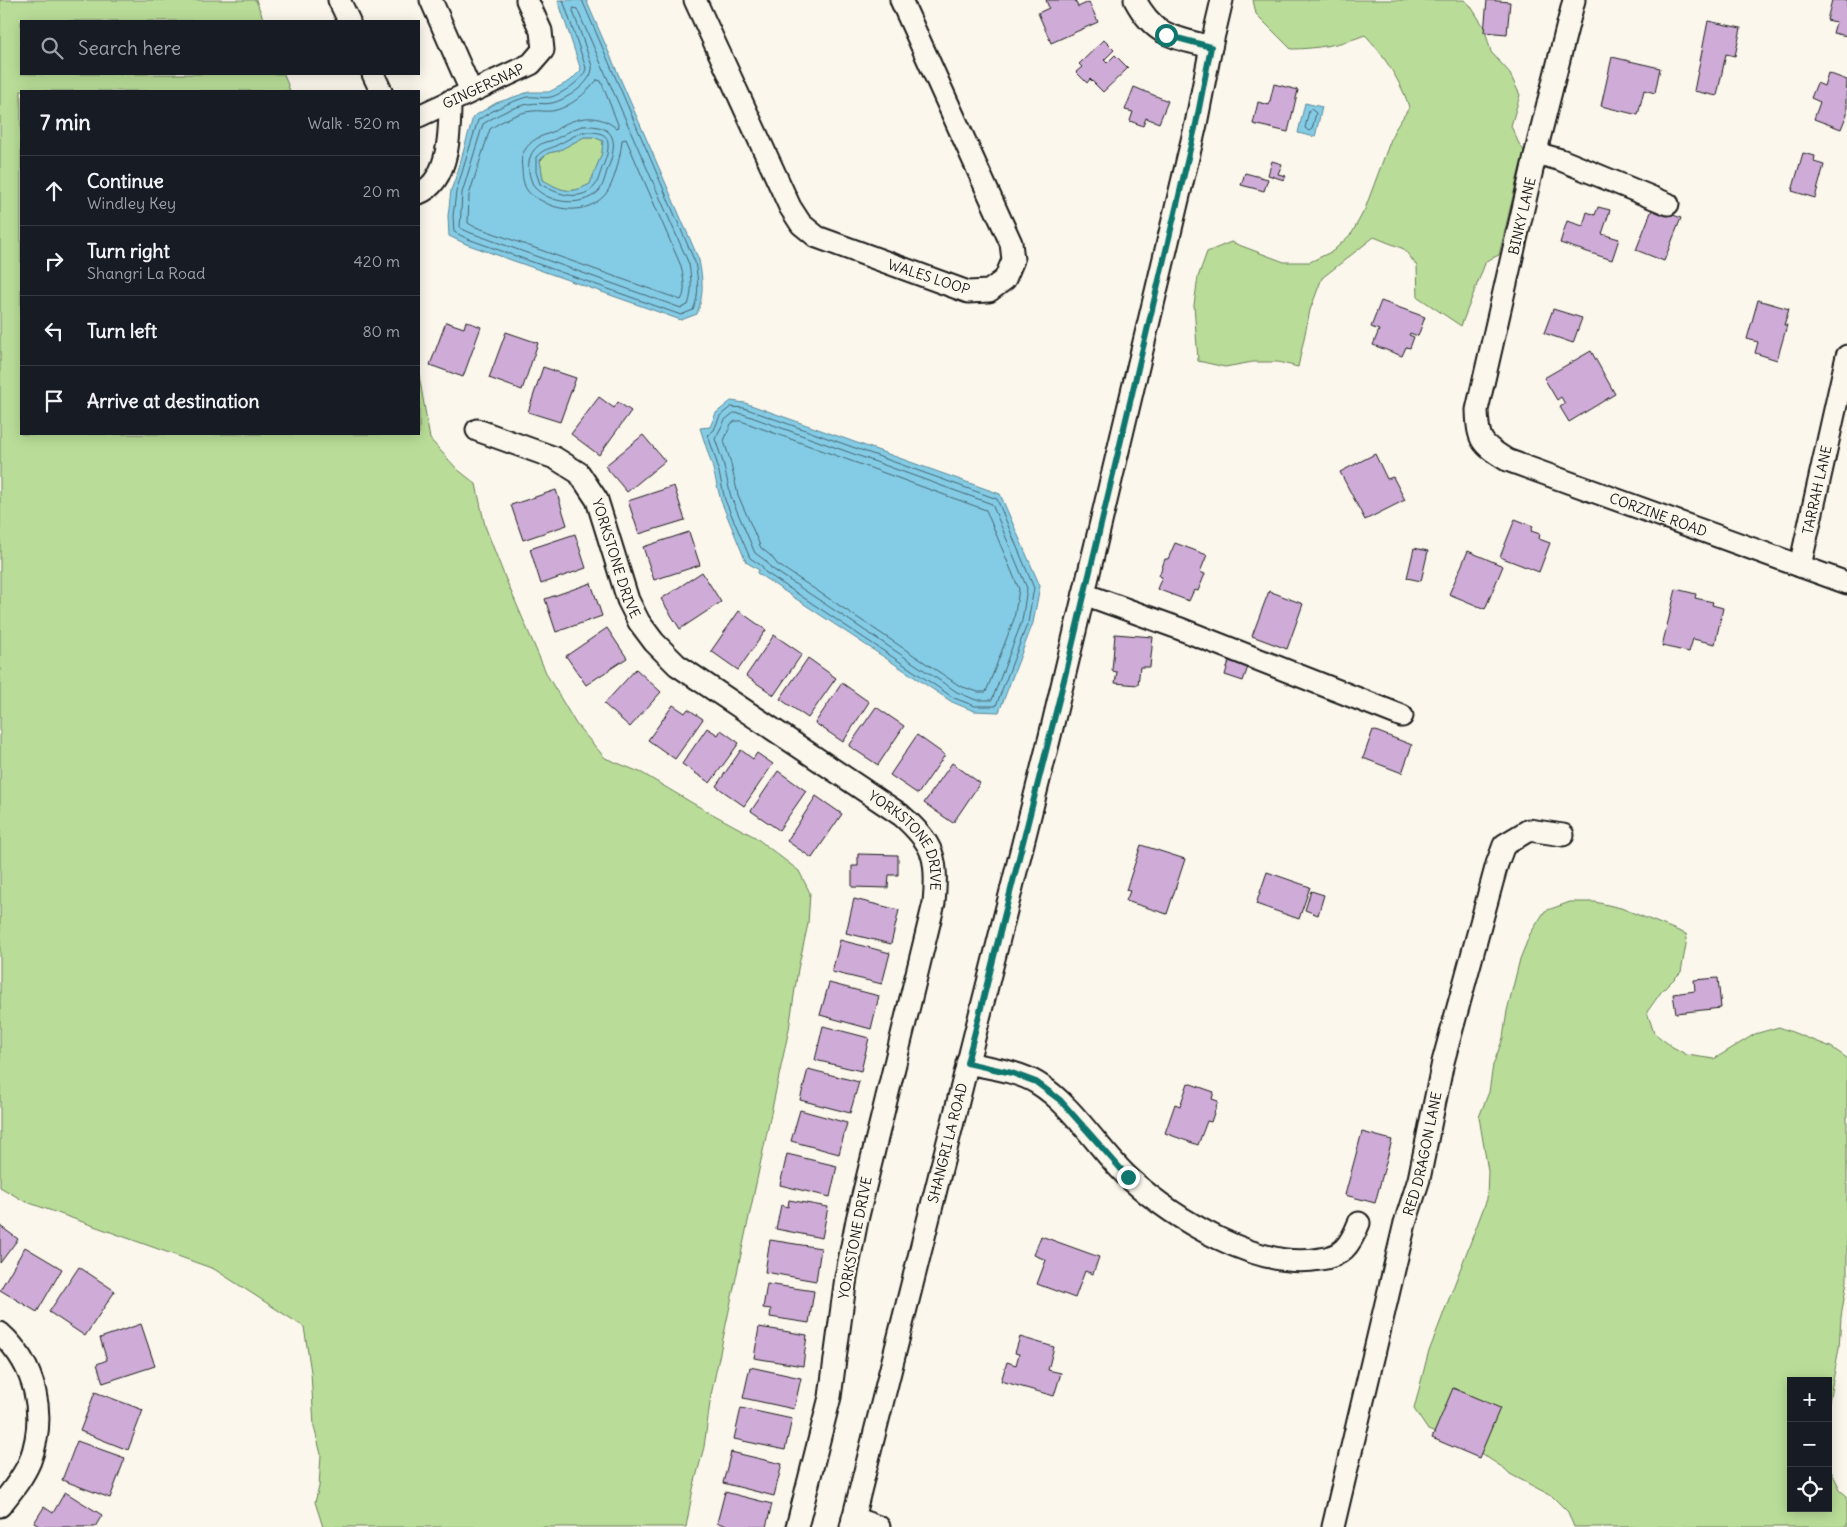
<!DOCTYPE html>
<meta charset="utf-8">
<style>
body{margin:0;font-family:Delius,sans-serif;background:#20242c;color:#f1f3f6}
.controls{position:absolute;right:15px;bottom:15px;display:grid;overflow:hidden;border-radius:0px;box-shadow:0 2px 12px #0003}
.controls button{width:45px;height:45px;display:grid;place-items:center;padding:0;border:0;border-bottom:1px solid #363941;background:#171b24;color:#f1f3f6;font:25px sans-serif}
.stop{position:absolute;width:15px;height:15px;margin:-11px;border:4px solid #0f766e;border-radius:50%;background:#fff}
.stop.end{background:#0f766e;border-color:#fff;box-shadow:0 1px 5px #0008}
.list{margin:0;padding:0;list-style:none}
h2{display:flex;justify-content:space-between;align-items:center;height:65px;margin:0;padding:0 20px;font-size:21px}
h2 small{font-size:16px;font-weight:400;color:#9ea1a6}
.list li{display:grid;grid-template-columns:32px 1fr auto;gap:15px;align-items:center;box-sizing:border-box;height:70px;padding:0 20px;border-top:1px solid #363941}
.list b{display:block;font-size:19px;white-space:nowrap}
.list p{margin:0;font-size:16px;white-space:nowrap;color:#9ea1a6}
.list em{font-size:16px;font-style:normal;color:#9ea1a6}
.icon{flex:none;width:28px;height:28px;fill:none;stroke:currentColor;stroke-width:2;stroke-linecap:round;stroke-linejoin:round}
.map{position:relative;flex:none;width:1847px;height:1527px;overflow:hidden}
.search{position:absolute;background:#171b24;box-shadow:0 2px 12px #0003;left:20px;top:20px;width:400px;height:55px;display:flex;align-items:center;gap:12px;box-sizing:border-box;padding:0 18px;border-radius:0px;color:#9ea1a6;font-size:19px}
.panel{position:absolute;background:#171b24;box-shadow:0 2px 12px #0003;left:20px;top:90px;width:400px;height:345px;border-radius:0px}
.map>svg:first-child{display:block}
.green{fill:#b9dd98;stroke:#6a7c5a}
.water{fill:#84cce6;stroke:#5a8695;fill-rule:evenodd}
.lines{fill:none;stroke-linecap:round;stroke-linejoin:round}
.shore{stroke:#46626d;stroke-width:1}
.building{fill:#ceacd7;stroke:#1c1c1c}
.minor-casing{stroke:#1c1c1c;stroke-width:25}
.minor{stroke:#fbf7ec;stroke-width:21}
.route{stroke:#0f766e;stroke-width:6}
.labels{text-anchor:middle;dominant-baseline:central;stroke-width:4.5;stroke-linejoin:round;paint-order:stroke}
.street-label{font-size:14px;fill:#1c1c1c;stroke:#fbf7ec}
</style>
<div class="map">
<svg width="1847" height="1527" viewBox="0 0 1847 1527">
<rect width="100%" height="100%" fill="#fbf7ec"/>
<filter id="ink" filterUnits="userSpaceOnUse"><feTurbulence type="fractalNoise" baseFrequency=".02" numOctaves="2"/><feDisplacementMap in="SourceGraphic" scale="10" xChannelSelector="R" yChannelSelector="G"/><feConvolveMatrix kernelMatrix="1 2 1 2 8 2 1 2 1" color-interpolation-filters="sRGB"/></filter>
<g filter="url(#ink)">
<!-- green -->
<path class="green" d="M 0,0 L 256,0 L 264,21 L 21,21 L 21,74 L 284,74 L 290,91 L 21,91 L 21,434 L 419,434 L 419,375 L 430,439 L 457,469 L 476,484 L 485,526 L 504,575 L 547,675 L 576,724 L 605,758 L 642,773 L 694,804 L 755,837 L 799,871 L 810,893 L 808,924 L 798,969 L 789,1029 L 711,1395 L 704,1447 L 693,1489 L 686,1527 L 323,1527 L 315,1502 L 319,1487 L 321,1454 L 314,1427 L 311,1372 L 304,1327 L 214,1269 L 24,1201 L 0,1187 Z
M 1253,0 L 1464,0 L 1470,5 L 1484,27 L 1491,52 L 1509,72 L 1520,95 L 1511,126 L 1520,146 L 1524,150 L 1499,255 L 1486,261 L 1461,326 L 1418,297 L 1417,266 L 1404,249 L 1374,237 L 1322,278 L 1310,310 L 1298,367 L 1278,362 L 1253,362 L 1225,367 L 1198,361 L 1194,305 L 1198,277 L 1207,252 L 1231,242 L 1284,262 L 1310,262 L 1333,251 L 1352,233 L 1365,209 L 1394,131 L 1409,108 C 1405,88 1380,49 1365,35 C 1343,44 1316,49 1291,49 L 1256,14 Z
M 584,137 L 594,137 L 603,141 L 602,153 L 590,184 C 570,195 562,191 543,180 L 540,161 L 548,153 L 558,151 Z
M 1570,902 L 1595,902 L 1621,908 L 1686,934 L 1687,939 L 1681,972 L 1661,992 L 1647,1012 L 1654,1033 L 1671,1046 L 1687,1055 L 1714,1059 L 1755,1034 L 1779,1027 L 1831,1047 L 1847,1058 L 1847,1281 L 1841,1317 L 1839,1348 L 1828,1407 L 1828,1381 L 1791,1381 L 1791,1508 L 1828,1508 L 1828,1418 L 1829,1467 L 1841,1491 L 1847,1496 L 1847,1527 L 1574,1527 L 1568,1512 L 1552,1496 L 1510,1474 L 1505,1469 L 1482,1454 L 1456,1441 L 1428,1430 L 1414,1409 L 1428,1354 L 1487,1199 L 1488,1171 L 1479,1117 L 1489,1092 L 1493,1065 L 1503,1038 L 1507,1011 L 1520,959 L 1530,934 L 1545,911 Z"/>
<!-- water -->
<path class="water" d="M 558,0 L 586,0 L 699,260 C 703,281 704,294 697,314 L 681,320 L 466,244 L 449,236 L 448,216 L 451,190 L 457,174 L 473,117 L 496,103 L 529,92 L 549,92 L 570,81 L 581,70 ZM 584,137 L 594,137 L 603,141 L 602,153 L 590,184 C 570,195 562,191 543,180 L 540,160 L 548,153 L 558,151 Z
M 1305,103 L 1322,107 L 1315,137 L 1298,133 Z
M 731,401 L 745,403 L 1000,494 L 1040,586 L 1033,623 L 999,712 L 974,711 L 952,702 L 757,573 L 759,570 L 746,562 L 721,501 L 712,465 L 700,428 L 710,427 L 716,413 Z"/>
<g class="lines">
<!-- shore -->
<path class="shore" d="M 563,0 L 586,68 C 585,79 562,94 551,97 C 544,99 535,96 527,97 C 509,102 493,110 478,120 L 456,192 L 453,216 L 454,232 L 468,239 L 681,315 L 693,310 C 700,294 698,279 695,262 L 582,0
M 574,8 L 577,9 L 689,264 C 691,278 693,291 688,305 L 681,308 L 471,233 L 460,228 L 462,193 L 483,124 C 497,115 512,107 529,104 C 536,102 544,105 552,103 C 566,100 594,82 592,66 L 573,11 Z
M 597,80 L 601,81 L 619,127 L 616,128 C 599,114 581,116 563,125 C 558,128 554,132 550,133 C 539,137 531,140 525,150 C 521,155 521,161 522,168 C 522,175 523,184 527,190 C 531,196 537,198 542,201 C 561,212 586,213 603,197 C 614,187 621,154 622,140 L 626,139 L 681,266 C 683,276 687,291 681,300 L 473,226 L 468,223 L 469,195 L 490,129 C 502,121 518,112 533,111 C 539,110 546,112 552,111 C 570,108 586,93 597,80 Z
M 1311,109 L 1316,113 L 1312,129 L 1309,131 L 1305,128 L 1309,111 Z
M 582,126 C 618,124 618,143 607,171 C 605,177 603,187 598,192 C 580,208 549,203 534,187 C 526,171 526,153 541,144 C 545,141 549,142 553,140 C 563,136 571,129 582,126 Z
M 583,132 C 590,132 604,131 607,139 C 610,148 606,158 603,166 C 600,172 598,183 594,187 C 578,203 556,193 540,184 L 536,172 L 536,157 C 546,147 547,151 557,145 C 566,141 574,135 583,132 Z
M 731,407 L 744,408 L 997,499 L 1034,588 L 1028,622 L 996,706 L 975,706 L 954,698 L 765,572 L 762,566 L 750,558 L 725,500 L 717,463 L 708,435 L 714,430 L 720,416 Z
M 734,413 L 743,414 L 992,504 L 1027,588 L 1022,621 L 992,700 L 976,700 L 957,692 L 771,568 L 766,561 L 755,553 L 731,497 L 723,462 L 715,439 L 725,420 Z
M 736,421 L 741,421 L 986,510 L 1019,589 L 1014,619 L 986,692 L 978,692 L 960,686 L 777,564 L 771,556 L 761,548 L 738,495 L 730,460 L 724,441 L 731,424 Z"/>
</g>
<!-- building -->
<path class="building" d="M 1046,0 L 1075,0 L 1078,7 L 1089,2 L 1098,22 L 1051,43 L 1038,13 L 1049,8 Z
M 1487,0 L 1510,2 L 1507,34 L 1484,32 Z
M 1832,0 L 1847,0 L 1847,36 L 1833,33 L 1836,22 L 1827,20 Z
M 1708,21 L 1741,28 L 1735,56 L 1726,54 L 1717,96 L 1694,91 Z
M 1104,40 L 1114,50 L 1104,60 L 1107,63 L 1115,55 L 1128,68 L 1103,92 L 1090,79 L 1087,83 L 1076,72 L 1082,67 L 1079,64 Z
M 1612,57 L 1660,68 L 1655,93 L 1644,90 L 1638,115 L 1601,106 Z
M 1828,73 L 1847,80 L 1846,103 L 1847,103 L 1847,114 L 1841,129 L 1814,119 L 1820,102 L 1811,98 L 1817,83 L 1824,86 Z
M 1274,84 L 1298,90 L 1288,132 L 1253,124 L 1258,102 L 1269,105 Z
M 1134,87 L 1168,101 L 1159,123 L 1146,118 L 1143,126 L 1130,121 L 1133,112 L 1125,110 Z
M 1803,153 L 1815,156 L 1814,162 L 1824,165 L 1815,198 L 1792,191 Z
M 1272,161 L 1282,164 L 1278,174 L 1286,176 L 1284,180 L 1268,175 Z
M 1245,173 L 1268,179 L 1264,191 L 1241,185 Z
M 1598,207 L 1610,210 L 1602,234 L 1619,239 L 1612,260 L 1560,243 L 1567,221 L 1583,226 L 1587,212 L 1595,215 Z
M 1653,207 L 1681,218 L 1664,261 L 1636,250 Z
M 1758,300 L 1789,309 L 1784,325 L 1787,325 L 1777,360 L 1755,353 L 1758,342 L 1747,339 Z
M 1381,301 L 1425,317 L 1418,336 L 1410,333 L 1409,335 L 1414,337 L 1410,348 L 1406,347 L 1402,356 L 1373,345 L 1379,330 L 1371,327 Z
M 1553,309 L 1582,318 L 1573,343 L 1544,333 Z
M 466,321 L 481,327 L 463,377 L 430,365 L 446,322 L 464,328 Z
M 506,332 L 538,343 L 522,390 L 489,378 Z
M 1591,351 L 1615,394 L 1569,422 L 1560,407 L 1565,404 L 1561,397 L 1557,400 L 1544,378 Z
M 543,367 L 576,378 L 560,422 L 528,412 Z
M 599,397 L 614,408 L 618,402 L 631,411 L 599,455 L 571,434 Z
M 643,435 L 665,461 L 627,492 L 605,466 Z
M 1375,454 L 1387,479 L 1393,477 L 1405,500 L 1365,520 L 1340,472 Z
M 674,486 L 685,520 L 639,534 L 628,501 Z
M 556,490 L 567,525 L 523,540 L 511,505 Z
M 1515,519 L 1533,526 L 1531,531 L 1540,534 L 1539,539 L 1550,543 L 1539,572 L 1500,557 Z
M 689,532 L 700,565 L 654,580 L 643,547 Z
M 575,534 L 586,568 L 541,584 L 530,549 Z
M 1175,543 L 1207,555 L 1200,572 L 1205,574 L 1198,591 L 1194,590 L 1189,601 L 1157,589 L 1162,577 L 1159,576 L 1165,559 L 1168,559 Z
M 1414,548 L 1428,551 L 1421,581 L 1407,578 Z
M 1468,551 L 1503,566 L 1485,609 L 1449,594 Z
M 702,572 L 721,602 L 680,629 L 661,599 Z
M 591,583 L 602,616 L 556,632 L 545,599 Z
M 1676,589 L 1696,594 L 1695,598 L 1713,602 L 1712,605 L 1723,608 L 1715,644 L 1693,639 L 1689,652 L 1662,646 Z
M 1269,591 L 1303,604 L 1287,649 L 1252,636 Z
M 739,611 L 766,630 L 738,670 L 711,651 Z
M 607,628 L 627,658 L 586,685 L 566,656 Z
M 1115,634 L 1153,637 L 1150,667 L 1140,667 L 1138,685 L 1115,683 L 1117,672 L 1112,671 Z
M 774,635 L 802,654 L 774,695 L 746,676 Z
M 808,658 L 836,678 L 808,718 L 780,699 Z
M 1229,661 L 1248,667 L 1243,681 L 1225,675 Z
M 636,669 L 661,692 L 630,727 L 604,704 Z
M 842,683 L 869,702 L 843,742 L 815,723 Z
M 673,705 L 685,713 L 688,709 L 703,719 L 675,759 L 648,740 Z
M 876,707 L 904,726 L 878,765 L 849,746 Z
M 707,728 L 718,735 L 721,730 L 739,743 L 710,783 L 682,764 Z
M 1373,730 L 1412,745 L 1402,773 L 1363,758 Z
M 917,735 L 945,755 L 918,794 L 890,775 Z
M 741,750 L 753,759 L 757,753 L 773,764 L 744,806 L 716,786 Z
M 952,763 L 980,783 L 953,823 L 924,803 Z
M 778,771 L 806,791 L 779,830 L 751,811 Z
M 816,796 L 842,814 L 812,858 L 787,841 Z
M 1141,845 L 1185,859 L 1167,914 L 1126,901 L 1130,891 L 1126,890 Z
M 858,854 L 898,855 L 898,875 L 889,875 L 888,888 L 852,887 L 852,866 L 858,866 Z
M 1267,872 L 1310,887 L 1299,919 L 1256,904 Z
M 1311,891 L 1324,895 L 1318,915 L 1305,910 Z
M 854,899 L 899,910 L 891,944 L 846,933 Z
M 840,940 L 890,953 L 882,984 L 832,972 Z
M 1718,978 L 1721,1008 L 1676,1013 L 1673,994 L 1695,991 L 1694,980 Z
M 829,983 L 879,996 L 871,1029 L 820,1015 Z
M 823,1026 L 869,1038 L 861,1071 L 815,1060 Z
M 808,1069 L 859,1082 L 850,1113 L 800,1100 Z
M 1188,1083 L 1214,1092 L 1212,1099 L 1218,1101 L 1211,1122 L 1207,1121 L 1198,1145 L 1165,1133 L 1175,1104 L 1180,1106 Z
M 800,1110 L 847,1123 L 839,1154 L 791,1141 Z
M 1362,1132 L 1392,1140 L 1375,1203 L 1345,1195 Z
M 787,1154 L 837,1166 L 830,1197 L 780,1185 Z
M 789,1200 L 828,1207 L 822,1238 L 776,1229 L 781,1205 L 788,1207 Z
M 0,1226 L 18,1239 L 0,1263 Z
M 1041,1236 L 1099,1257 L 1093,1274 L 1085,1271 L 1075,1298 L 1037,1284 L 1046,1260 L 1034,1255 Z
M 770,1240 L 821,1248 L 816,1281 L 765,1272 Z
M 25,1247 L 62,1269 L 37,1312 L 0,1290 Z
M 79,1267 L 115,1291 L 85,1336 L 49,1312 Z
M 767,1284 L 814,1291 L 809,1323 L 770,1317 L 771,1309 L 763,1308 Z
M 141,1324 L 155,1366 L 103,1383 L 97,1364 L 107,1360 L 100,1338 Z
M 759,1327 L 807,1335 L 803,1366 L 754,1358 Z
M 1020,1337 L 1054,1347 L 1048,1370 L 1061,1373 L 1054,1396 L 1001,1381 L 1007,1362 L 1016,1365 L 1019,1354 L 1015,1353 Z
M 750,1367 L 801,1378 L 794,1409 L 743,1398 Z
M 1453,1388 L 1500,1408 L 1479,1458 L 1432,1438 Z
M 95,1392 L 143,1410 L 128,1450 L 80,1431 Z
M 741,1408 L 792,1419 L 785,1450 L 734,1439 Z
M 77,1441 L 125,1458 L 110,1498 L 62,1480 Z
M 731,1452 L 782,1464 L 774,1496 L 723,1483 Z
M 65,1492 L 102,1515 L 95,1527 L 41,1527 L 34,1523 L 44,1507 L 53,1513 Z
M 725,1492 L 772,1504 L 766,1527 L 733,1527 L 717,1523 Z"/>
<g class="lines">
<!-- minor casing -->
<g class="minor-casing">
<g id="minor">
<path d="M 339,0 L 349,21"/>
<path d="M 431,0 L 471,91"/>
<path d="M 695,0 L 790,207 L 801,224 L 817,237 L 968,292 L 989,291 L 1005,279 L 1013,260 L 1011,243 L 901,0"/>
<path d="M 1135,0 C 1155,37 1173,37 1211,47"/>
<path id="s1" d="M 1574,0 L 1539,139 L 1477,410 C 1478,441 1481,444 1507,460 L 1847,583"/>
<path d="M 373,74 L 381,91"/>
<path id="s2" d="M 419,116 L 531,64 L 543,50 L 541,31 L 527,0"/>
<path d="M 1536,153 L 1561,160 L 1668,204"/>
<path d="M 419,193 C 450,181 450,128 450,101"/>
<path id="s3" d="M 477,430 L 555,458 L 579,473 L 597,500 L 628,600 L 639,622 L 654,642 L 677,665 L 901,815 C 935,845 938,859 934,903 L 857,1220 L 846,1277 L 830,1397 L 797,1527"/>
<path id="s4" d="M 1800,566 L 1847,356"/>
<path d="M 1084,594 L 1178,628 L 1402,716"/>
<path d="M 967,1063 C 990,1068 1017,1071 1037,1083 C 1073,1105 1098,1149 1129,1178 C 1173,1218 1258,1271 1320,1259 C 1328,1258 1338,1255 1344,1249 C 1351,1242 1355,1233 1359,1223"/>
<path d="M 0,1333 C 36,1365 47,1415 30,1461 C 23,1478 11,1492 0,1506"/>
<path d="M 853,1518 L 879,1527"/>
<path id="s5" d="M 851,1527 L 1050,736 L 1196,124 L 1211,47 L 1222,0"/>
<path id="s6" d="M 1333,1527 L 1405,1223 L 1419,1179 L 1443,1062 L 1497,864 L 1504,845 L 1529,830 L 1563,835"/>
</g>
</g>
<!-- minor -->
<use href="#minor" class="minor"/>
</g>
</g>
<g class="lines" filter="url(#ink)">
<!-- route -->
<path class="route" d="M 1128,1177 L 1060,1100 L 1036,1082 L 1012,1073 L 967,1063 L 1066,672 L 1196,124 L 1211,47 L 1166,35"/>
</g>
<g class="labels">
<!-- street labels -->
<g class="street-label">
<text stroke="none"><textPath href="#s2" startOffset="71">GINGERSNAP</textPath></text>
<text transform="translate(1522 216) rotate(-77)">BINKY LANE</text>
<text transform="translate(929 277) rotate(18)">WALES LOOP</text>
<text stroke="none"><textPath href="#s4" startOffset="78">TARRAH LANE</textPath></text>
<text stroke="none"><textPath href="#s1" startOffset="645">CORZINE ROAD</textPath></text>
<text stroke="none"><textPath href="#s3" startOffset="205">YORKSTONE DRIVE</textPath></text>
<text stroke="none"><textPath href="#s3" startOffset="625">YORKSTONE DRIVE</textPath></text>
<text stroke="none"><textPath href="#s5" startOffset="396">SHANGRI LA ROAD</textPath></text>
<text stroke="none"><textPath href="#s6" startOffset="384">RED DRAGON LANE</textPath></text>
<text transform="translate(855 1238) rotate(-79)">YORKSTONE DRIVE</text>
</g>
</g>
</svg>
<div class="controls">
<button>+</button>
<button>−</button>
<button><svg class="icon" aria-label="locate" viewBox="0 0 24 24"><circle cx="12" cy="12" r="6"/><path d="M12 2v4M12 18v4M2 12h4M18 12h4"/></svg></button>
</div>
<div class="stop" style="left:1166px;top:35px"></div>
<div class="stop end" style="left:1128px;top:1177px"></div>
<div class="search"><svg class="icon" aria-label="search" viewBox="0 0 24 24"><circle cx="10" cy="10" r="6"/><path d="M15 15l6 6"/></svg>Search here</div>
<section class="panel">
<h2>7 min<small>Walk · 520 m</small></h2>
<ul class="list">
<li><svg class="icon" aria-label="ahead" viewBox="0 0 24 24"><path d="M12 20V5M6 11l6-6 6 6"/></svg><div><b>Continue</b><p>Windley Key</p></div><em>20 m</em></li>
<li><svg class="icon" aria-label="right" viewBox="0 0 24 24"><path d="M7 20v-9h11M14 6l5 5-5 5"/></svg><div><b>Turn right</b><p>Shangri La Road</p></div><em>420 m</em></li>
<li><svg class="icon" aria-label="left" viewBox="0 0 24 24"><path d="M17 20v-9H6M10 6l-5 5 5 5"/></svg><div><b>Turn left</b></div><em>80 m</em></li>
<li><svg class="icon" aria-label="arrive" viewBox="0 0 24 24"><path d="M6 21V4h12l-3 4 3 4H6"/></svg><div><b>Arrive at destination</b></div></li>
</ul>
</section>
</div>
